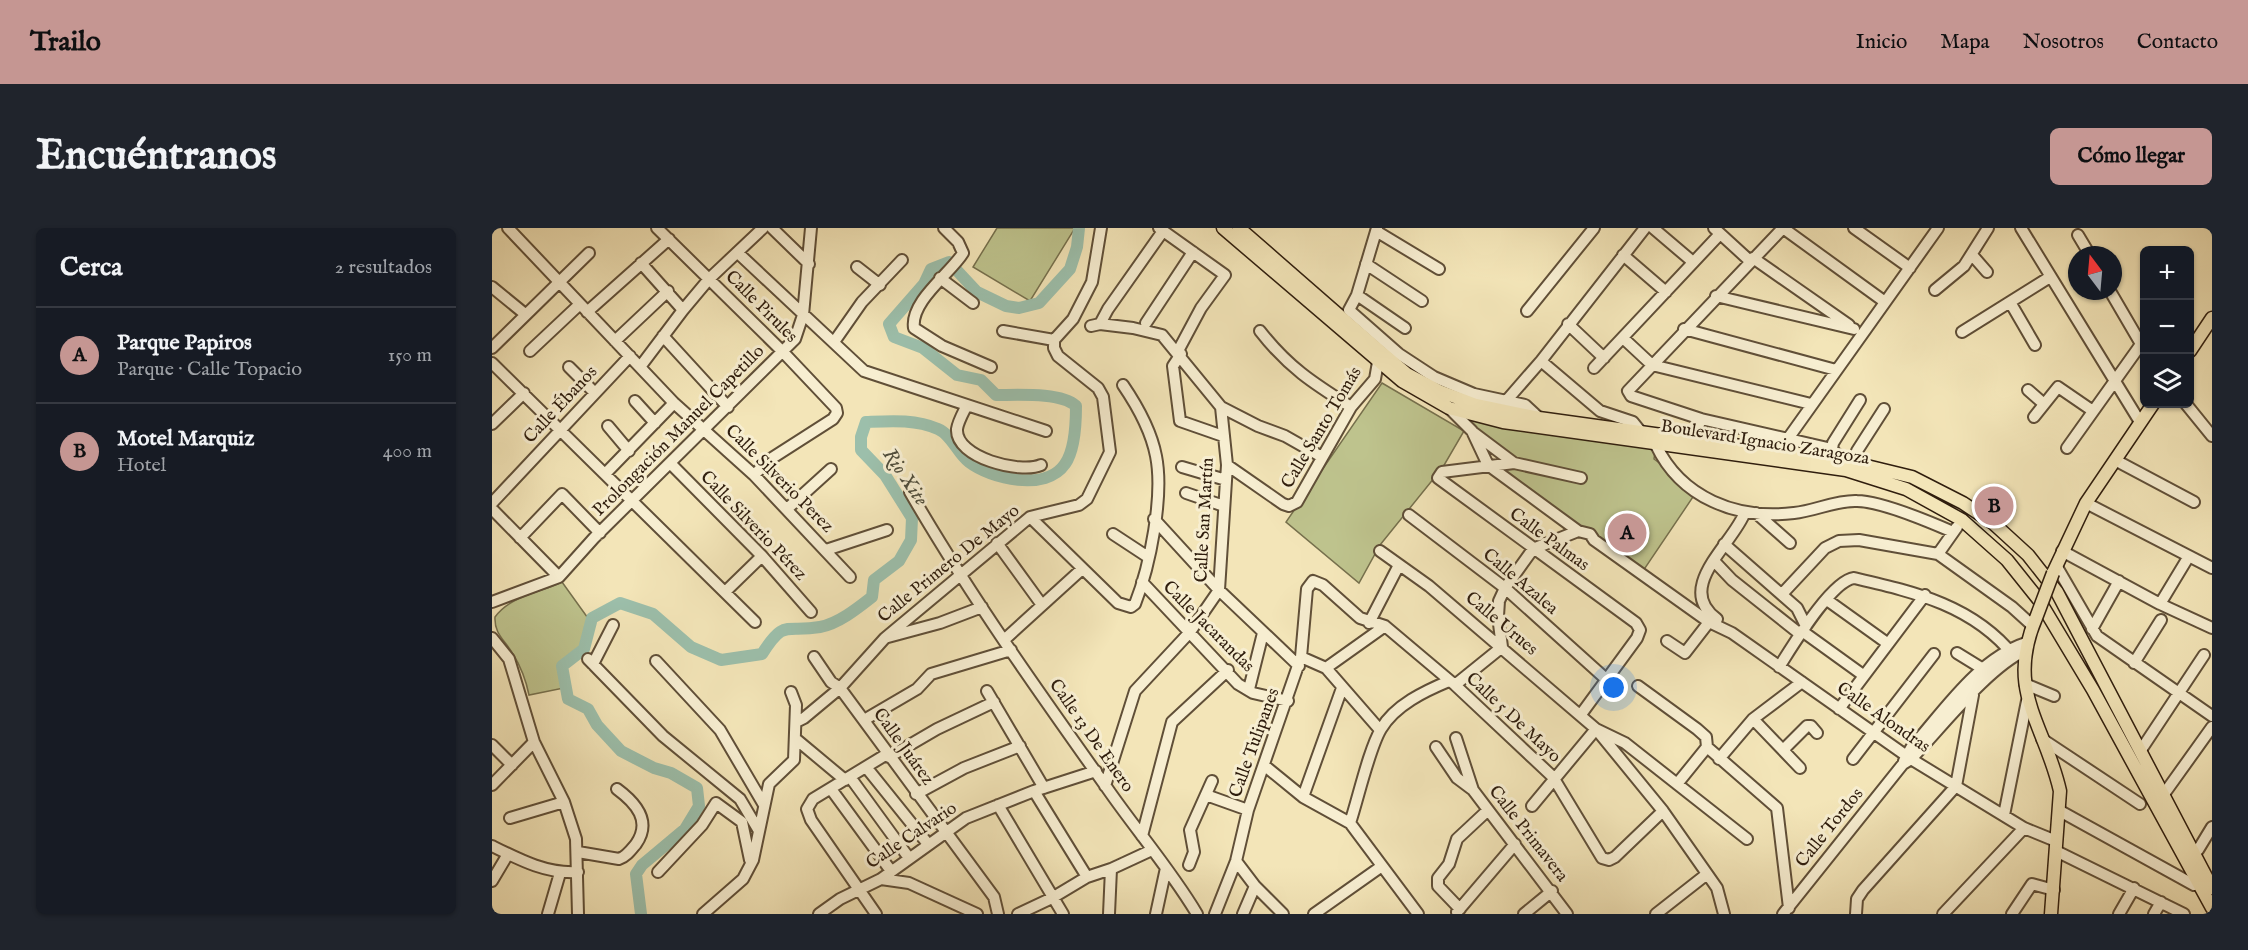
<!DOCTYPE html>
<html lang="es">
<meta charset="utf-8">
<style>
body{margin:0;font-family:"IM FELL English",serif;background:#20242c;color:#f1f3f6}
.controls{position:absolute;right:18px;top:18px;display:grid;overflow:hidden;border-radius:9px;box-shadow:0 2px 4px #0004}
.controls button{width:54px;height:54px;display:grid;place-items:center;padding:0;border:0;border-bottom:2px solid #363941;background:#171b24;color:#f1f3f6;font:30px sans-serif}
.compass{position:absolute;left:1576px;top:18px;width:54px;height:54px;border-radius:50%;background:#171b24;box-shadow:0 2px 4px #0004;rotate:344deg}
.you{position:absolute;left:1122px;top:460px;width:21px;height:21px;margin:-15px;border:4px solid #fff;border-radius:50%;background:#1a73e8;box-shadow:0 0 0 9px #1a73e833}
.badge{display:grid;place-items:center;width:39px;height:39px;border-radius:50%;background:#c59692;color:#111;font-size:20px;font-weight:700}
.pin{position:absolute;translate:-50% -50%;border:3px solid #fff;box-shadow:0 2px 6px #0006}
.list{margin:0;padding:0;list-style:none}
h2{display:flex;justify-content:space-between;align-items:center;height:78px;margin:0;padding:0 24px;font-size:26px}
h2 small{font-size:20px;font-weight:400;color:#9ea1a6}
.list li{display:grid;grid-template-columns:39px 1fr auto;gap:18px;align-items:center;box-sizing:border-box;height:96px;padding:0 24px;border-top:2px solid #363941}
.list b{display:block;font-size:22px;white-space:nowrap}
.list p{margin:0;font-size:20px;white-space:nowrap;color:#9ea1a6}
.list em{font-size:20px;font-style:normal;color:#9ea1a6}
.icon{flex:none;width:33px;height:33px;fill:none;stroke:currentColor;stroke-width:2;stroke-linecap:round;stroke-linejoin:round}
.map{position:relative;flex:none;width:1720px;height:686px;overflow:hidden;border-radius:9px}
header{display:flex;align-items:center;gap:36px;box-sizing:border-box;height:84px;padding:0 30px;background:#c59692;color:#111}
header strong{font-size:28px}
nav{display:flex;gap:33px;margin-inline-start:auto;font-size:21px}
.intro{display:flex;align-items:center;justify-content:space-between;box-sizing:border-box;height:144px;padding:0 36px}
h1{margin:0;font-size:42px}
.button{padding:15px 27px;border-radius:9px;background:#c59692;color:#111;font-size:21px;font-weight:700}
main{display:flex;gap:36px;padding:0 36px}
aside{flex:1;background:#171b24;border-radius:9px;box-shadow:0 2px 4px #0004}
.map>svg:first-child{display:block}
.green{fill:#bec38d;stroke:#76704d;stroke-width:1.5}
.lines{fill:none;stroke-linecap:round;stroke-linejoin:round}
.river{stroke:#9cbfab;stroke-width:12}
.minor-casing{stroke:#604f38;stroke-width:14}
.major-casing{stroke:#2f1d0d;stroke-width:15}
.minor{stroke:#f7eed1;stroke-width:10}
.major{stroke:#f3e5b8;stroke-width:12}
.major-bridge-casing{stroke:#2f1d0d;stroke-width:15;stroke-linecap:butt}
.major-bridge{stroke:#f3e5b8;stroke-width:12}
.labels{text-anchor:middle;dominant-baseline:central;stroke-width:6;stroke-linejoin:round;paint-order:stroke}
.street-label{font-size:18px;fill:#2f1d0d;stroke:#f7eed1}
.water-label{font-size:20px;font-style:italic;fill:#504e3c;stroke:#f7eed1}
</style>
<header>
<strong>Trailo</strong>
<nav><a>Inicio</a><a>Mapa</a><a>Nosotros</a><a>Contacto</a></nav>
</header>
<div class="intro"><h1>Encuéntranos</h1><a class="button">Cómo llegar</a></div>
<main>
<aside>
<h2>Cerca<small>2 resultados</small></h2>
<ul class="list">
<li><span class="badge">A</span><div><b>Parque Papiros</b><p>Parque · Calle Topacio</p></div><em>150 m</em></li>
<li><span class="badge">B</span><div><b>Motel Marquiz</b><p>Hotel</p></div><em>400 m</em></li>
</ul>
</aside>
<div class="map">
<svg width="1720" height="686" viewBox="0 0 1720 686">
<rect width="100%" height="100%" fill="#f3e5b8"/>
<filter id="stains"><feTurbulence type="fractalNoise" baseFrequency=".00333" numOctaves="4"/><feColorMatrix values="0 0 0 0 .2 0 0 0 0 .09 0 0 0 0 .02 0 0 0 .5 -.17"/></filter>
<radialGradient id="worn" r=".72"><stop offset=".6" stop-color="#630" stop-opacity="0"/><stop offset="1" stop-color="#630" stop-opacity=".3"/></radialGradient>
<!-- green -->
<path class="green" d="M 505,0 L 583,0 L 538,73 L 481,39 Z
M 890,155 L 972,203 L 951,239 L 888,317 L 867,355 L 794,294 Z
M 971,189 L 1164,217 L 1162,231 L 1205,263 L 1149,346 L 1002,237 L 1021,235 Z
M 70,354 L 98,393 C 93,418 88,422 68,438 L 72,460 L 37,467 C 34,452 29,439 21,426 C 13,412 2,406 3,389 C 18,368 47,365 70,354 Z"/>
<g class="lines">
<!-- river -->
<path class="river" d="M 149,686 L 144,646 L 150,637 L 193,601 L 207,578 L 205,560 L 179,545 L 162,540 L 129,523 L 105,497 L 96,481 L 76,471 L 70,438 L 92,421 L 100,390 L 128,375 L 161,386 L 199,419 L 229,432 L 270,426 C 293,390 293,405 328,399 C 346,396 366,380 380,369 L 382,352 L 407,333 L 419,312 L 420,290 L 393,247 L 369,222 L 369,209 L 374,194 C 398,193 423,191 446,201 C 460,207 465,225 477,234 C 499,251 554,264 573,236 C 583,222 584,194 584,178 C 569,164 525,167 504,167 L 489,152 L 465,147 L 431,120 L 402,109 L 397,96 L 432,56 L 439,41 L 457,34 L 485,64 L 514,78 L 527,80 L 547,75 L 578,41 L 585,19 L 587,0"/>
<!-- minor casing -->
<g class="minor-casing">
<path id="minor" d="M 16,0 L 182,175 L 262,247 L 358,349
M 165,0 L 291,124 L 344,180 L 345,185 L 341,191 L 277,232 L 262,247
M 280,0 L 317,36
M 452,0 L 466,14 L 471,25 C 459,45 418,73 422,100 L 450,118 L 499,139
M 667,0 L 733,47 L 709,80 L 686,123
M 885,0 L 865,67 L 857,82 L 907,126 L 942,149 L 982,166 L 1033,177 L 1047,190
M 1161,0 L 1201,34
M 1222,0 L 1258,33
M 1362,0 L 1418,40
M 1529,0 L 1648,194
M 884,3 L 947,41
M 1586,7 L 1598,27
M 246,25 L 372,143 L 554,203
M 1131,27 L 1174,64
M 1481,28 L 1495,44
M 1261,30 L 1357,97
M 149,35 L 191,82
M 874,36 L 930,73
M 365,39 L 388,57
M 448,50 L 481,75
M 0,59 L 33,86
M 1443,62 L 1472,38 L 1496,0
M 1618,63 L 1649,116
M 865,67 L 913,100
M 1224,68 L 1362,101
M 1518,74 L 1543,117
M 1035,83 L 1102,0
M 95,84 L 177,11
M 654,95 L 701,24
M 608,96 L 616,81 L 671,3
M 1076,96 L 1112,130
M 599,98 L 608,96 L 641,100 L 670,107 L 729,179 L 766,198 L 793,208 L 830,229
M 1192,101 L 1344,142
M 511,103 L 562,112
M 768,103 C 796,139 821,155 859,179
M 1470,104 L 1558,49
M 171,108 L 236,179
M 1131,110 L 1160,137 L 1319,176
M 562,112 L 581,91 L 600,54 L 609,0
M 123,113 L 176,63
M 342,114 L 370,74 L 410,32
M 0,120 L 97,25
M 38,123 L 88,76
M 689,126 L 681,138 L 688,193 L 731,208
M 1049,133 L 1108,183 L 1141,194 L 1149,204
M 0,135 L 263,394
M 77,139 L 103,165
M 148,139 L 191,82 L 217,51 L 271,0
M 1102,140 L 1228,6
M 1536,162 L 1552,176
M 1015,172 L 1049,133 L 1153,0
M 143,173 L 163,195
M 1694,176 L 1720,208
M 474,179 C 471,185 466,194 465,201 C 463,230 529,246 549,237
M 957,180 L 980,203 L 996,237 L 1086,303 L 1098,306 L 1102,312 L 1217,394 L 1240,405 L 1419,531 L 1532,600 L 1564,613
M 1542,189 L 1566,159 L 1601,183
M 0,196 L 32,165
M 116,198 L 137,223
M 982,205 L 1022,235
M 1201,212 L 1209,191
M 1295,212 L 1446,0
M 1164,217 C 1189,270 1245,292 1302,285 C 1323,283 1344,272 1365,273 C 1389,273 1438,294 1461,304
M 1575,220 L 1652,112
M 1340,221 L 1341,215 L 1368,172
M 1350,232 L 1340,221 L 1209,191 L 1139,168 L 1136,163 L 1291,0 L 1393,74
M 1623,232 L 1702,274
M 1362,234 L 1365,223 L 1392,181
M 178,235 L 270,328 L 319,384
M 735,237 L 791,276 L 797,278 L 805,274 L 859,179 L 883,151 L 886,134
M 690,239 L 734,252
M 113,246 L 182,175
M 1089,250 L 1022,235 L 950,244 L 946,250 L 1144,395 L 1148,402 L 1145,410 L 1090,485
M 418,264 C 477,366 546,463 615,560 C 644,602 679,642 705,686
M 694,265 L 732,278
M 0,275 L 138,128
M 1594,275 L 1720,340
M 0,281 L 67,349
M 295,281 L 339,241
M 1264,285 L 1298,315
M 917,287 L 1013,360 L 1114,451
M 538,289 L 626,375 L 639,379 L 643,376 C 658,338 672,268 664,228 C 659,202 646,179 631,157
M 662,291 L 727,362 L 807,438
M 621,306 L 656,329
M 28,310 L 70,266 L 108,305
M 505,315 L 550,377
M 1232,316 L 1305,380 L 1314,398
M 334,322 L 395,302
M 888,323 L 937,358 L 1104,501 L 1171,583 L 1225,660 L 1232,686
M 1570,323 L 1668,376 L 1720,400
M 1446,326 L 1465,299
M 1222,333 L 1240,352 L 1308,406
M 1565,339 L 1605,408 L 1720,488
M 650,354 L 746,456 L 761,465 L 796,473
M 233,364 L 270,328
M 1291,365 L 1333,320 L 1347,313 L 1367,312 L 1446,326 L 1520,379 L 1541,398
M 1335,372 L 1395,415
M 0,374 L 67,349 L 102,310 L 303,111 L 311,87 L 319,0
M 1668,376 L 1697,328
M 1225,391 C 1181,360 1242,315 1253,284
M 877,395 L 907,337
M 1600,401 L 1627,353
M 1310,403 L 1371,447
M 396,409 L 448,395 L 490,379
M 0,410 L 17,431 L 42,514 L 72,574 L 84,611 L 86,686
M 512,412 L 590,341
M 1175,413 L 1193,425 L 1217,394
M 1465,425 L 1491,441
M 322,429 L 339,454 L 348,460 L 502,669 L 506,686
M 809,429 L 834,440 L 888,502
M 96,431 L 171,508 L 248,571 L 267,603
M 164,433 L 228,502 L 272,577
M 1642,435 L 1669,392
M 101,436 L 121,397
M 1287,439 C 1300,419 1339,353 1362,350 C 1422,364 1481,377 1522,428
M 834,440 L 893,398
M 1533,456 L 1562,468
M 963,457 L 1010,419 L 1006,388 L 1007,373 L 1013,360 L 1041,321 L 1086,303
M 1146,458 L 1205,501 L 1214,509 L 1215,519
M 757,461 L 771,405
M 495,463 L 552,560
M 1347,481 L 1433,367
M 1261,491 L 1308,540
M 372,492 L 425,461 L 439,446 L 519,422
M 304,494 L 312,490 L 348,460 L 393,410 L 538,289 L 587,277 L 595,271 L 618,224 L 611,169 L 606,160 L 566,128 L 562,120 L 562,112
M 964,510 L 981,562 L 1075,686
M 1550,511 L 1648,576
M 305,512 L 353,552
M 0,517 L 20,537
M 944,519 L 965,550 L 981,562
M 1215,519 L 1285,580 L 1297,680
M 1291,522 L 1315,498 L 1319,498 L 1325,505
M 1649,522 L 1712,427
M 397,529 L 445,501 L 502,474
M 1227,531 L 1261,491 L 1310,454
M 1361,531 L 1442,426
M 1412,533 L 1419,520 C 1452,483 1486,431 1534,415
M 773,538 L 811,569 L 858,595 L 926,686
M 374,539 L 436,616
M 358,549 L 417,630
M 1185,556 L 1215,519
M 0,557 L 42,514
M 613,558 L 643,463 L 698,404 L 727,362 L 735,237 L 729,179
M 339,561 L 399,643
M 542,563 L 595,649
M 424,566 L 472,540 L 528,518
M 1672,566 L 1720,499
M 714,567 L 756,582
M 811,569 L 850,460
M 506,577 L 571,686
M 1040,578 L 1104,501 L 1133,515 L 1255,611
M 1568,583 L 1702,657
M 1512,587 L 1535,473
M 18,590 L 72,574
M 858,595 C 866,571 877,521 889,501 C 903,477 933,463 957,453
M 650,608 L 680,494 L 736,442
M 0,618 C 28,632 55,646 86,644
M 1706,622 L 1720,599
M 1564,623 L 1692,686
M 86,624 L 127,631 C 134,629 139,622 144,616 C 160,593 144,575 125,561
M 744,633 L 763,658 L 791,686
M 697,637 L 702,624 L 698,602 L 720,553
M 166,644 L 210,597 L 224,575 L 250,594 L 258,632
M 389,651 L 417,655 L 485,686
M 0,653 L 16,626
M 968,681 L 946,658 L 946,650 L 957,636 L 965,611 L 995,583
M 965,684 L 1023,616
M 56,686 L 68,645
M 211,686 L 251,651 L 261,632 L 277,556 L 302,532 L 304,477 L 299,464
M 327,686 L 348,671 L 389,651 L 474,590 L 542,563 L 604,543
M 384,686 L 319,592 L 315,581 L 321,571 L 395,526
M 526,686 L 560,670 L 595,649 L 619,641 L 660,622
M 617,686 L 619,641
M 664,686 L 674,640
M 723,686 L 744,633 L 756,582 L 809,429 L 815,361 L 821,353 L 831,357 L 868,390 L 893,398 L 963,457 L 1061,549 L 1110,630 L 1117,632 L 1123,629 L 1171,583
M 751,686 L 763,658
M 822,686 L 890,638
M 1032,686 L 1060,663
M 1164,686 L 1215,646
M 1291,686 L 1411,536 L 1419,531 C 1449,500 1496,439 1534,422
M 1364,686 L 1365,671 L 1371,662 L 1464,558 L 1481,467
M 1451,686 L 1532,600
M 1520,686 L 1540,656 L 1562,662
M 1627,686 L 1642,660
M 1662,686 L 1669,674"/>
</g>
<!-- major casing -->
<g class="major-casing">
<path id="major" d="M 731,0 L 910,153 L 957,180 L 1011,194 L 1354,242 L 1414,261 L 1470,292 L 1515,332 L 1547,372 L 1601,462 L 1720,680
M 747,0 L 889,124 L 915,146 L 947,163 L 984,177 L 1047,190 L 1350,232 L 1420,249 L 1471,275 L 1501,295 L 1536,327 L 1565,364 L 1720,660
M 1698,123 L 1720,90
M 1561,345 L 1594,275 L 1661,176
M 1544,390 C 1513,463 1553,496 1568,563 L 1559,686"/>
</g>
<!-- minor -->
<use href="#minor" class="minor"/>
<!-- major -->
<use href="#major" class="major"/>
<!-- major-bridge casing -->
<g class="major-bridge-casing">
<path id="major-bridge" d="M 1544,390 L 1561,345"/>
</g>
<!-- major-bridge -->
<use href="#major-bridge" class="major-bridge"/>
</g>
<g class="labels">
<!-- street labels -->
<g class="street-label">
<text transform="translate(269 79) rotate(45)">Calle Pirules</text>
<text transform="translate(69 177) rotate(-47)">Calle Ébanos</text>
<text transform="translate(830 200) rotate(-59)">Calle Santo Tomás</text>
<text transform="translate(187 203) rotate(-45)">Prolongación Manuel Capetillo</text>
<text transform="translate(1273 215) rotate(9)">Boulevard Ignacio Zaragoza</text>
<text transform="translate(287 251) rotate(45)">Calle Silverio Perez</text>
<text transform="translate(713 292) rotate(-87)">Calle San Martín</text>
<text transform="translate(261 298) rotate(46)">Calle Silverio Pérez</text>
<text transform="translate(1057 312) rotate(36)">Calle Palmas</text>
<text transform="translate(457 336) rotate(-39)">Calle Primero De Mayo</text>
<text transform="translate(1028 354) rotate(40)">Calle Azalea</text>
<text transform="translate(1009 396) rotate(40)">Calle Urues</text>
<text transform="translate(716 399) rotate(45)">Calle Jacarandas</text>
<text transform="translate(1021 490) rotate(43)">Calle 5 De Mayo</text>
<text transform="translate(1391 490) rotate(35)">Calle Alondras</text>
<text transform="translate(599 508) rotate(55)">Calle 13 De Enero</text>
<text transform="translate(763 515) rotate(-70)">Calle Tulipanes</text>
<text transform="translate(411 519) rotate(54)">Calle Juárez</text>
<text transform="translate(1338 600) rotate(-51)">Calle Tordos</text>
<text transform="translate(1036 606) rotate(52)">Calle Primavera</text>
<text transform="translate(420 608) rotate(-34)">Calle Calvario</text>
</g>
<!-- water labels -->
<g class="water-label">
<text transform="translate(413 249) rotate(56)">Rio Xite</text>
</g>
</g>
<rect width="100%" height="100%" filter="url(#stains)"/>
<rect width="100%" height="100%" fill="url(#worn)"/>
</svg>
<div class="controls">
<button>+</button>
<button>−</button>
<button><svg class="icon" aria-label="layers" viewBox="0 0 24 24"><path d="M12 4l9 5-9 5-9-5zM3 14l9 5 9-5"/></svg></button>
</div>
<svg class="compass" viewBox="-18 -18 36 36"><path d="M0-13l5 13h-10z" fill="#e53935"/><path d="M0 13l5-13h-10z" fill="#9ea1a6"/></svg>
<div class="you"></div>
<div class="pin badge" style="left:1135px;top:305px">A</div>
<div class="pin badge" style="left:1502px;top:278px">B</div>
</div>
</main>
